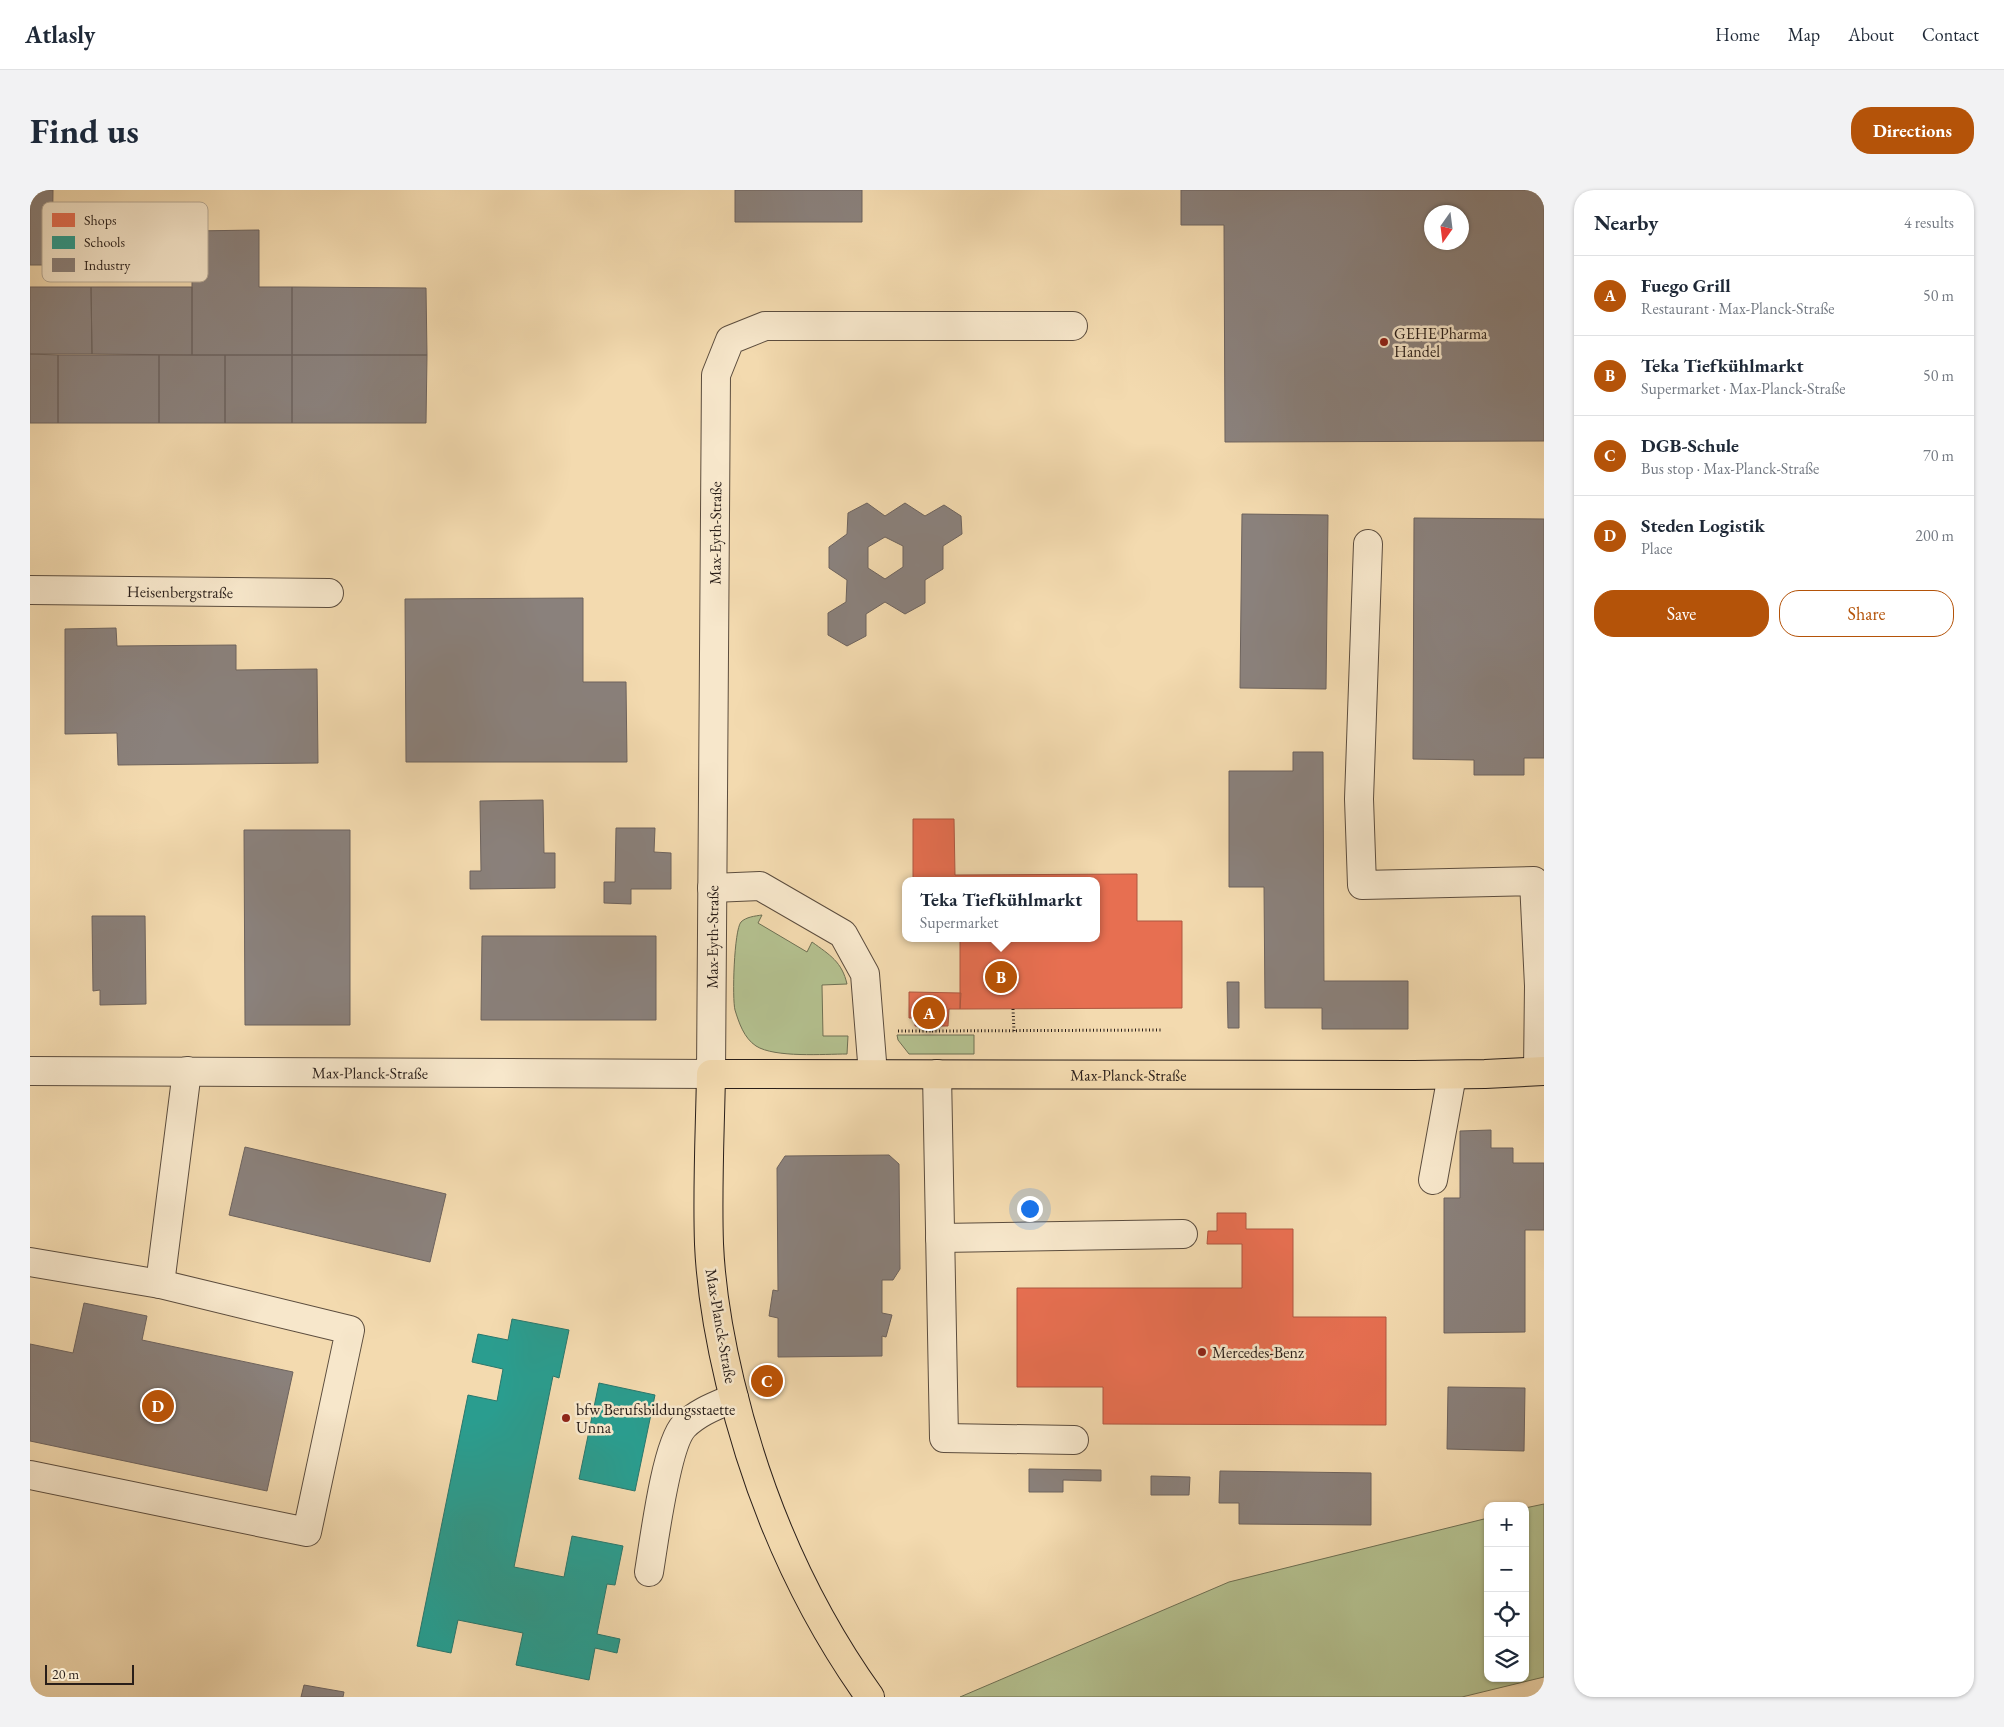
<!DOCTYPE html>
<meta charset="utf-8">
<style>
body{margin:0;font-family:"EB Garamond",serif;background:#f2f2f3;color:#1f2937}
.controls{position:absolute;right:15px;bottom:15px;display:grid;overflow:hidden;border-radius:10px;box-shadow:0 1px 4px #0004}
.controls button{width:45px;height:45px;display:grid;place-items:center;padding:0;border:0;border-bottom:1px solid #e0e1e3;background:#fff;color:#1f2937;font:25px sans-serif}
.compass{position:absolute;left:1394px;top:15px;width:45px;height:45px;border-radius:50%;background:#fff;box-shadow:0 1px 4px #0004;rotate:194deg}
.scale{position:absolute;left:15px;bottom:12px;width:89px;box-sizing:border-box;padding-left:5px;border:2px solid #291e19;border-top:0;font-size:14px;line-height:18px;white-space:nowrap;color:#291e19;-webkit-text-stroke:4px #f7e7cb;paint-order:stroke}
.you{position:absolute;left:999px;top:1018px;width:18px;height:18px;margin:-12px;border:4px solid #fff;border-radius:50%;background:#1a73e8;box-shadow:0 0 0 8px #1a73e833}
.badge{display:grid;place-items:center;width:32px;height:32px;border-radius:50%;background:#b45309;color:#fff;font-size:16px;font-weight:700}
.pin{position:absolute;translate:-50% -50%;border:2px solid #fff;box-shadow:0 1px 5px #0006}
.popup{position:absolute;left:872px;top:687px;width:198px;height:65px;box-sizing:border-box;display:grid;place-content:center;border-radius:10px;background:#fff;filter:drop-shadow(0 1px 4px #0005);font-size:16px;white-space:nowrap;color:#747a83}
.popup b{font-size:19px;color:#1f2937}
.popup::after{content:'';position:absolute;left:50%;top:100%;margin-left:-10px;border:10px solid transparent;border-top-color:#fff}
.list{margin:0;padding:0;list-style:none}
h2{display:flex;justify-content:space-between;align-items:center;height:65px;margin:0;padding:0 20px;font-size:21px}
h2 small{font-size:16px;font-weight:400;color:#747a83}
.list li{display:grid;grid-template-columns:32px 1fr auto;gap:15px;align-items:center;box-sizing:border-box;height:80px;padding:0 20px;border-top:1px solid #e0e1e3}
.list b{display:block;font-size:19px;white-space:nowrap}
.list p{margin:0;font-size:16px;white-space:nowrap;color:#747a83}
.list em{font-size:16px;font-style:normal;color:#747a83}
.actions{display:flex;gap:10px;padding:15px 20px}
.actions a{flex:1;padding:11px 0;border:1px solid #b45309;border-radius:20px;text-align:center;font-size:18px;color:#b45309}
.actions .main{background:#b45309;color:#fff}
.icon{flex:none;width:28px;height:28px;fill:none;stroke:currentColor;stroke-width:2;stroke-linecap:round;stroke-linejoin:round}
.map{position:relative;flex:none;width:1514px;height:1507px;overflow:hidden;border-radius:20px}
header{display:flex;align-items:center;gap:30px;box-sizing:border-box;height:70px;padding:0 25px;background:#fff;border-bottom:1px solid #e0e1e3}
header strong{font-size:24px}
nav{display:flex;gap:28px;margin-inline-start:auto;font-size:18px}
.intro{display:flex;align-items:center;justify-content:space-between;box-sizing:border-box;height:120px;padding:0 30px}
h1{margin:0;font-size:35px}
.button{padding:12px 22px;border-radius:20px;background:#b45309;color:#fff;font-size:18px;font-weight:700}
main{display:flex;gap:30px;padding:0 30px}
aside{flex:1;background:#fff;border-radius:20px;box-shadow:0 1px 4px #0004}
.map>svg:first-child{display:block}
.green{fill:#b4c190;stroke:#6e7054}
.shops{fill:#e76f51;stroke:#ae5740}
.schools{fill:#2a9d8f;stroke:#2a776c}
.industry{fill:#8a817c;stroke:#6d635e;fill-rule:evenodd}
.lines{fill:none;stroke-linecap:round;stroke-linejoin:round}
.minor-casing{stroke:#5c4d3e;stroke-width:30}
.major-casing{stroke:#291e19;stroke-width:30}
.path{stroke:#291e19;stroke-width:3;stroke-dasharray:1 2.5;stroke-linecap:butt}
.minor{stroke:#f7e7cb;stroke-width:28}
.major{stroke:#f3daaf;stroke-width:28}
.poi-dot{fill:#8f2418;stroke:#f7e7cb;stroke-width:2}
.labels{text-anchor:middle;dominant-baseline:central;stroke-width:5;stroke-linejoin:round;paint-order:stroke}
.poi-label{font-size:16px;fill:#291e19;stroke:#f7e7cb;text-anchor:start}
.street-label{font-size:16px;fill:#291e19;stroke:#f7e7cb}
.key{fill:#f7e7cb;stroke:#b9ab96;stroke-width:1}
.key-label{font-size:14px;fill:#291e19}
</style>
<header>
<strong>Atlasly</strong>
<nav><a>Home</a><a>Map</a><a>About</a><a>Contact</a></nav>
</header>
<div class="intro"><h1>Find us</h1><a class="button">Directions</a></div>
<main>
<div class="map">
<svg width="1514" height="1507" viewBox="0 0 1514 1507">
<rect width="100%" height="100%" fill="#f3daaf"/>
<filter id="stains"><feTurbulence type="fractalNoise" baseFrequency=".004" numOctaves="4"/><feColorMatrix values="0 0 0 0 .2 0 0 0 0 .09 0 0 0 0 .02 0 0 0 .5 -.17"/></filter>
<radialGradient id="worn" r=".72"><stop offset=".6" stop-color="#630" stop-opacity="0"/><stop offset="1" stop-color="#630" stop-opacity=".3"/></radialGradient>
<!-- green -->
<path class="green" d="M 732,725 L 728,733 L 777,762 L 782,752 C 800,765 812,772 817,794 L 792,795 L 793,846 L 818,846 L 817,864 C 794,864 745,868 726,856 C 714,848 709,833 705,820 C 702,809 704,740 711,732 C 716,727 725,726 732,725 Z
M 867,845 L 944,845 L 944,864 L 879,864 L 868,850 Z
M 1514,1314 L 1514,1487 L 1432,1507 L 930,1507 L 1199,1392 L 1458,1328 L 1458,1488 L 1495,1488 L 1495,1318 Z"/>
<!-- shops -->
<path class="shops" d="M 883,629 L 924,629 L 925,685 L 1107,684 L 1107,731 L 1152,731 L 1152,818 L 930,819 L 930,748 L 1066,748 L 1066,691 L 883,691 Z
M 879,802 L 931,803 L 930,819 L 919,819 L 918,836 L 885,836 L 885,828 L 879,828 Z
M 1187,1023 L 1216,1023 L 1216,1039 L 1263,1039 L 1263,1127 L 1356,1127 L 1356,1235 L 1073,1234 L 1073,1197 L 987,1197 L 987,1098 L 1212,1098 L 1212,1054 L 1177,1054 L 1178,1041 L 1187,1041 Z"/>
<!-- schools -->
<path class="schools" d="M 482,1129 L 539,1140 L 529,1188 L 523,1186 L 484,1377 L 534,1387 L 542,1346 L 593,1356 L 585,1395 L 577,1394 L 567,1444 L 590,1449 L 587,1463 L 565,1458 L 559,1490 L 486,1475 L 493,1443 L 428,1430 L 421,1463 L 387,1456 L 438,1205 L 467,1211 L 473,1179 L 442,1172 L 448,1144 L 478,1150 Z
M 569,1193 L 625,1205 L 605,1301 L 549,1289 Z"/>
<!-- industry -->
<path class="industry" d="M 0,0 L 23,0 L 22,75 L 0,75 Z
M 705,0 L 832,0 L 832,32 L 705,32 Z
M 1151,0 L 1514,0 L 1514,251 L 1195,252 L 1194,35 L 1151,35 ZM 1402,22 L 1432,22 L 1432,52 L 1402,52 Z
M 229,40 L 229,97 L 262,97 L 262,165 L 162,165 L 162,41 Z
M 0,97 L 61,97 L 62,164 L 0,164 Z
M 61,97 L 162,97 L 162,165 L 62,164 Z
M 262,97 L 396,98 L 397,165 L 262,165 Z
M 0,164 L 28,165 L 28,233 L 0,233 Z
M 28,165 L 129,165 L 129,233 L 28,233 Z
M 129,165 L 195,165 L 195,233 L 129,233 Z
M 195,165 L 262,165 L 262,233 L 195,233 Z
M 262,165 L 397,165 L 396,233 L 262,233 Z
M 837,313 L 855,326 L 875,313 L 895,326 L 914,315 L 931,326 L 932,344 L 913,356 L 913,379 L 895,390 L 895,413 L 875,424 L 855,412 L 836,424 L 836,446 L 817,456 L 798,445 L 798,423 L 816,412 L 817,390 L 799,378 L 799,357 L 817,344 L 818,323 ZM 855,347 L 873,356 L 873,377 L 855,389 L 838,378 L 838,357 Z
M 1212,324 L 1298,325 L 1296,499 L 1210,498 Z
M 1384,328 L 1514,329 L 1514,568 L 1494,568 L 1494,585 L 1444,585 L 1444,570 L 1383,569 Z
M 553,408 L 553,492 L 596,492 L 597,572 L 376,572 L 375,409 Z
M 86,438 L 87,456 L 206,455 L 206,480 L 287,479 L 288,573 L 88,575 L 87,543 L 35,544 L 35,439 Z
M 1263,562 L 1293,562 L 1294,791 L 1378,791 L 1378,839 L 1292,839 L 1292,818 L 1235,818 L 1234,697 L 1199,697 L 1199,581 L 1263,581 Z
M 513,610 L 514,663 L 525,663 L 525,698 L 440,699 L 440,681 L 451,681 L 450,611 Z
M 586,638 L 625,638 L 624,662 L 641,663 L 641,699 L 601,699 L 601,714 L 574,713 L 574,692 L 585,692 Z
M 214,640 L 320,640 L 320,835 L 215,835 Z
M 62,726 L 115,726 L 116,814 L 70,815 L 70,800 L 63,801 Z
M 452,746 L 626,746 L 626,830 L 451,830 Z
M 1197,792 L 1209,792 L 1209,838 L 1198,838 Z
M 1461,940 L 1461,958 L 1483,958 L 1483,973 L 1514,973 L 1514,1040 L 1495,1040 L 1495,1142 L 1414,1143 L 1414,1008 L 1430,1008 L 1430,941 Z
M 215,957 L 416,1004 L 400,1072 L 199,1025 Z
M 859,965 L 869,974 L 870,1079 L 863,1090 L 852,1090 L 852,1123 L 862,1125 L 856,1147 L 852,1146 L 852,1166 L 748,1167 L 748,1128 L 739,1126 L 743,1100 L 748,1101 L 747,978 L 755,966 Z
M 54,1113 L 117,1126 L 112,1150 L 263,1182 L 237,1301 L 0,1251 L 0,1154 L 43,1163 Z
M 1418,1197 L 1495,1198 L 1494,1261 L 1417,1259 Z
M 999,1279 L 1071,1280 L 1071,1291 L 1033,1290 L 1033,1302 L 999,1302 Z
M 1190,1281 L 1341,1283 L 1341,1335 L 1209,1334 L 1209,1313 L 1189,1313 Z
M 1121,1286 L 1160,1287 L 1159,1305 L 1121,1305 Z
M 274,1495 L 314,1502 L 313,1507 L 271,1507 Z"/>
<g class="lines">
<!-- minor casing -->
<g class="minor-casing">
<g id="minor">
<path d="M 1338,354 L 1329,609 L 1332,695 L 1504,691 L 1509,796 L 1508,881"/>
<path id="s1" d="M 0,400 L 299,403"/>
<path d="M 682,698 L 730,696 L 813,744 L 835,784 L 843,884"/>
<path id="s2" d="M 0,881 L 681,884 L 686,185 L 700,150 L 735,136 L 1043,136"/>
<path d="M 907,884 L 914,1248 L 1044,1250"/>
<path d="M 1403,990 L 1422,885"/>
<path d="M 910,1048 L 1153,1044"/>
<path d="M 0,1072 L 130,1094 L 320,1140 L 277,1342 L 0,1285"/>
<path d="M 130,1094 L 157,881"/>
<path d="M 619,1382 C 624,1352 636,1255 654,1236 C 668,1222 685,1216 704,1208"/>
</g>
</g>
<!-- major casing -->
<g class="major-casing">
<g id="major">
<path id="s3" d="M 840,1507 C 772,1412 727,1305 700,1192 C 689,1146 681,1100 679,1054 C 677,997 680,941 681,884 L 1384,885 L 1455,884 L 1514,881"/>
</g>
</g>
<!-- path -->
<path class="path" d="M 983,819 L 984,841
M 868,841 L 902,841 L 902,836
M 902,841 L 1132,840"/>
<!-- minor -->
<use href="#minor" class="minor"/>
<!-- major -->
<use href="#major" class="major"/>
</g>
<!-- markers -->
<g class="poi-dot">
<circle cx="1354" cy="152" r="5"/>
<circle cx="1172" cy="1162" r="5"/>
<circle cx="536" cy="1228" r="5"/>
</g>
<g class="labels">
<!-- poi labels -->
<g class="poi-label">
<text x="1364" y="143">GEHE Pharma<tspan x="1364" dy="18">Handel</tspan></text>
<text x="1182" y="1162">Mercedes-Benz</text>
<text x="546" y="1219">bfw Berufsbildungsstaette<tspan x="546" dy="18">Unna</tspan></text>
</g>
<!-- street labels -->
<g class="street-label">
<text stroke="none"><textPath href="#s2" startOffset="1222">Max-Eyth-Straße</textPath></text>
<text stroke="none"><textPath href="#s1" startOffset="150">Heisenbergstraße</textPath></text>
<text stroke="none"><textPath href="#s2" startOffset="818">Max-Eyth-Straße</textPath></text>
<text stroke="none"><textPath href="#s2" startOffset="340">Max-Planck-Straße</textPath></text>
<text stroke="none"><textPath href="#s3" startOffset="1074">Max-Planck-Straße</textPath></text>
<text transform="translate(691 1136) rotate(80)">Max-Planck-Straße</text>
</g>
</g>
<!-- legend -->
<rect x="12" y="12" width="166" height="80" rx="8" class="key"/>
<rect x="22" y="23" width="23" height="14" fill="#e76f51"/>
<rect x="22" y="46" width="23" height="13" fill="#2a9d8f"/>
<rect x="22" y="68" width="23" height="14" fill="#8a817c"/>
<g class="key-label">
<text x="54" y="35">Shops</text>
<text x="54" y="57">Schools</text>
<text x="54" y="80">Industry</text>
</g>
<rect width="100%" height="100%" filter="url(#stains)"/>
<rect width="100%" height="100%" fill="url(#worn)"/>
</svg>
<div class="controls">
<button>+</button>
<button>−</button>
<button><svg class="icon" aria-label="locate" viewBox="0 0 24 24"><circle cx="12" cy="12" r="6"/><path d="M12 2v4M12 18v4M2 12h4M18 12h4"/></svg></button>
<button><svg class="icon" aria-label="layers" viewBox="0 0 24 24"><path d="M12 4l9 5-9 5-9-5zM3 14l9 5 9-5"/></svg></button>
</div>
<svg class="compass" viewBox="-18 -18 36 36"><path d="M0-13l5 13h-10z" fill="#e53935"/><path d="M0 13l5-13h-10z" fill="#747a83"/></svg>
<div class="scale">20 m</div>
<div class="you"></div>
<div class="pin badge" style="left:899px;top:823px">A</div>
<div class="pin badge" style="left:971px;top:787px">B</div>
<div class="popup"><b>Teka Tiefkühlmarkt</b>Supermarket</div>
<div class="pin badge" style="left:737px;top:1191px">C</div>
<div class="pin badge" style="left:128px;top:1216px">D</div>
</div>
<aside>
<h2>Nearby<small>4 results</small></h2>
<ul class="list">
<li><span class="badge">A</span><div><b>Fuego Grill</b><p>Restaurant · Max-Planck-Straße</p></div><em>50 m</em></li>
<li><span class="badge">B</span><div><b>Teka Tiefkühlmarkt</b><p>Supermarket · Max-Planck-Straße</p></div><em>50 m</em></li>
<li><span class="badge">C</span><div><b>DGB-Schule</b><p>Bus stop · Max-Planck-Straße</p></div><em>70 m</em></li>
<li><span class="badge">D</span><div><b>Steden Logistik</b><p>Place</p></div><em>200 m</em></li>
</ul>
<div class="actions"><a class="main">Save</a><a>Share</a></div>
</aside>
</main>
